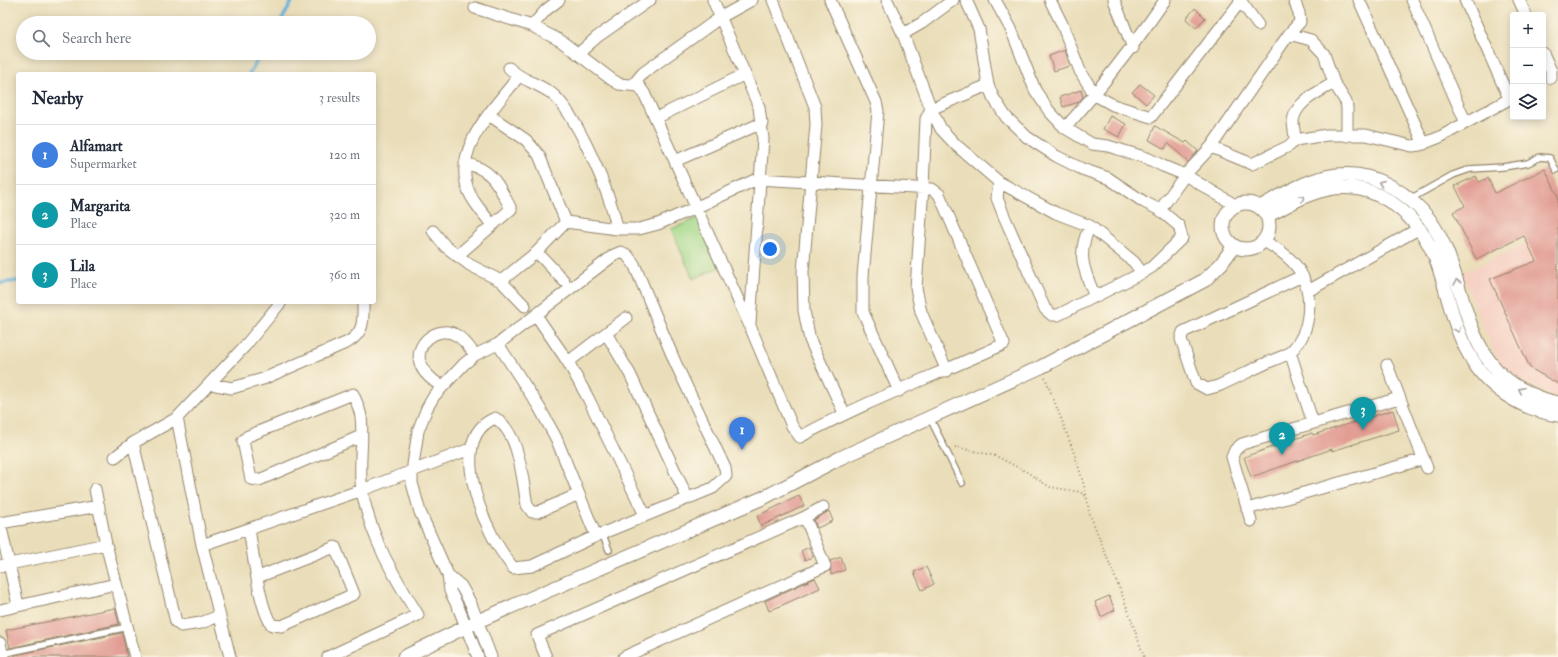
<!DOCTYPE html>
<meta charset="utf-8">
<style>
body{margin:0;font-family:"IM FELL Double Pica",serif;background:#f2f2f3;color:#1f2937}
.controls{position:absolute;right:12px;top:12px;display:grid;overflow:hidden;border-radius:4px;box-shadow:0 2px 10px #0003}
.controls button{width:36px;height:36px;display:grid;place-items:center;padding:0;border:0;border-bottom:1px solid #e0e1e3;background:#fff;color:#1f2937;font:20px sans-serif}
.you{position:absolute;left:770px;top:249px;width:14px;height:14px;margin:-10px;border:3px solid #fff;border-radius:50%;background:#1a73e8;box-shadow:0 0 0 6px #1a73e833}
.badge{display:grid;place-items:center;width:26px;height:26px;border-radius:50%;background:#1f6fb2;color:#fff;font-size:13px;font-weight:700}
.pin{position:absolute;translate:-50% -33px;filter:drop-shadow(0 1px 2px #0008)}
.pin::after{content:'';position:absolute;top:21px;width:14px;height:12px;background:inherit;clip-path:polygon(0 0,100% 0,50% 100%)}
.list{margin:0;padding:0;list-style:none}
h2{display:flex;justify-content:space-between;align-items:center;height:52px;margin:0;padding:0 16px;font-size:17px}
h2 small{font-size:13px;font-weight:400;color:#747a83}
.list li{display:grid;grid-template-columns:26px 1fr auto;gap:12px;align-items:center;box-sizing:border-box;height:60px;padding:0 16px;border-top:1px solid #e0e1e3}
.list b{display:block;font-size:15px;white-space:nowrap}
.list p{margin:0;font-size:13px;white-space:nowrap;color:#747a83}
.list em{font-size:13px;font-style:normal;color:#747a83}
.icon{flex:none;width:22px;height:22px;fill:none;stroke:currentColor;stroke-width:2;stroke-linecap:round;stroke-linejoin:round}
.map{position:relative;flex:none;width:1558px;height:657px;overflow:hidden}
.search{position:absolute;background:#fff;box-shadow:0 2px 10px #0003;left:16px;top:16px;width:360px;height:44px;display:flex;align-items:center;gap:10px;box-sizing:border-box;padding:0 14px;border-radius:22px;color:#747a83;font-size:15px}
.panel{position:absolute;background:#fff;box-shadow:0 2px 10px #0003;left:16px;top:72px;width:360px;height:232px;border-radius:4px}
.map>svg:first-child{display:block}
.built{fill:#f6d2c4}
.green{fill:#a2d889;stroke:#6e8154}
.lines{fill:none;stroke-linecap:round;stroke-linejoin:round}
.stream{stroke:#60b2dc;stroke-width:3.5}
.building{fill:#e29d94}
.service-casing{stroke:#92846c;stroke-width:8}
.minor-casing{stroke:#92846c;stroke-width:13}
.tertiary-casing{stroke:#92846c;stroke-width:15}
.path{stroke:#92846c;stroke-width:2;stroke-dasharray:1 3;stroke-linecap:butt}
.service{stroke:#fff;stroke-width:5.5}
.minor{stroke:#fff;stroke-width:11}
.tertiary{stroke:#fff;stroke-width:13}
.oneway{stroke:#a79f9a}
</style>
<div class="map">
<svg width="1558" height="657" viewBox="0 0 1558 657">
<rect width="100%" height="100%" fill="#fcf5e5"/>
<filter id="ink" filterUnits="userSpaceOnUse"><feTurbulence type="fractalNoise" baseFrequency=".025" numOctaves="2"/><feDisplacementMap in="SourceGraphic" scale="8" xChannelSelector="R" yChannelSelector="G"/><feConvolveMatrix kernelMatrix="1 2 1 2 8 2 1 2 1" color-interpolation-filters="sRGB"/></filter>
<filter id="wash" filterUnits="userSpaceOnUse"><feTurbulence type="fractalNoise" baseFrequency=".012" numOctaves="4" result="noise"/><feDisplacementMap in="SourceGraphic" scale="16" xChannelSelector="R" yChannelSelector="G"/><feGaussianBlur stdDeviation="0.9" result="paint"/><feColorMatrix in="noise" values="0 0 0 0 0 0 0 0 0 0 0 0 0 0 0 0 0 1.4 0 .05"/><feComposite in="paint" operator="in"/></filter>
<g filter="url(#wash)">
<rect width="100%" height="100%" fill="#eadeba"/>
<!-- built -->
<path class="built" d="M 1558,229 L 1558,398 L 1556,398 L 1514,379 L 1497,361 L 1462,273 Z"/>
<!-- green -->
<path class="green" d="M 698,218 L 720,267 L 693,279 L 671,229 Z"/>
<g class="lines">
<!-- stream -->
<path class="stream" d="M 280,23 L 293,0
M 249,74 L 262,53
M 0,283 L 18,281"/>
</g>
<g id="blocks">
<!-- building -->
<path class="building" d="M 1195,8 L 1205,18 L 1196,28 L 1186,19 Z
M 1065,50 L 1070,66 L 1054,71 L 1049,56 Z
M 1140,84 L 1154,95 L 1146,104 L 1132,92 Z
M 1081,90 L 1083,97 L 1079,102 L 1063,107 L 1060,97 Z
M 1110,116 L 1126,124 L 1119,137 L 1103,129 Z
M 1155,126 L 1185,143 L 1187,141 L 1198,151 L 1188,162 L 1168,143 L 1165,149 L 1149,140 Z
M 1545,169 L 1558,196 L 1558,384 L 1530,368 L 1490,279 L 1536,261 L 1524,236 L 1476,259 L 1453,212 L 1465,206 L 1455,186 L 1476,176 L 1479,182 L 1488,178 L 1495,193 Z
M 1393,410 L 1399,430 L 1332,451 L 1332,449 L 1251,477 L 1244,457 L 1312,433 L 1313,435 Z
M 799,496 L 804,506 L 761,526 L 757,516 Z
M 829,511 L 833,521 L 817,528 L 814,520 Z
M 809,547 L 813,557 L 805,560 L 801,551 Z
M 841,557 L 845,570 L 831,575 L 830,561 Z
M 926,567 L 934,584 L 922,590 L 914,572 Z
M 815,578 L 820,588 L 769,611 L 765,601 Z
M 1109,596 L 1115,610 L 1101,617 L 1095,602 Z
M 115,608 L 119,624 L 10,648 L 6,630 Z
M 122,633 L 127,657 L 15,657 L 15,655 Z"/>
</g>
</g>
<g filter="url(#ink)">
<use href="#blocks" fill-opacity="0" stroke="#92846c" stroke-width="1"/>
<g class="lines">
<!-- service casing -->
<g class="service-casing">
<path id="service" d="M 1410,199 L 1453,175 L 1470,169 L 1503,167 L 1528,163 L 1540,157 L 1550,158 L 1556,170
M 930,418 L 962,483
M 602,533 L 609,550
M 1,654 L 128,627"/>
</g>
<!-- minor casing -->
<g class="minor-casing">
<path id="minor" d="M 713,0 L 759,107 L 763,139 L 750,323
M 773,0 L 815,107 L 816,125 L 803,271 L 804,311 L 810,340 L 844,413
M 830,0 L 876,102 L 878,111 L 863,276 L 863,312 L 899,391
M 887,0 L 903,34 L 931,109 L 941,129 L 956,145 L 999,182 L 1056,213 L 1090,226 L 1134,262 L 1142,273
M 966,0 L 979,29 L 988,85 L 993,97 L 1006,117 L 1027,137 L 1056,156 L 1082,169 L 1108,178 L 1144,202 L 1160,210 L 1179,226 L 1182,238 L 1152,267 L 1142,273 L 1058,315 L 1052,315 L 1045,309 L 1004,216 L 997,198 L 999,182
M 995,0 L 1011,29 L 1035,90 L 1049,111 L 1065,128 L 1092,144 L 1108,146 L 1147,158 L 1163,166 L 1185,175 L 1235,205
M 1050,0 L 1062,24 L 1080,71 L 1095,95 L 1113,105 L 1151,117 L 1240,2
M 1114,0 L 1133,48
M 1240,0 L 1258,25
M 1359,0 L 1424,144
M 1412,0 L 1466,123
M 1465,0 L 1509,98
M 1519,0 L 1526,15
M 475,8 L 532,26 L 561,41 L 611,79 L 619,84 L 639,86 L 644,93 L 750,326 L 792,426 L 800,437 C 866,401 937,375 1004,344 L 939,194 L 932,189 L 757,179 L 695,208 L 658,224 L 639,229 L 617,229 L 566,222
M 532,26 L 546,10 L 559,0
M 903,34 L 922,23 L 953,0
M 1289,34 L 1311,40 L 1324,54 L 1334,83 L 1346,102 L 1347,108 L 1347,136
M 1543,53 L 1551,71 L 1551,78
M 578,54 L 597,37 L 650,0
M 509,68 C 521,80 537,83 551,93 C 575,110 613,198 617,229
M 633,85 L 643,73 L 721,17 L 752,0
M 489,115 L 526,140 L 539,155 L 566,222
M 656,118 L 745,74
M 1065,128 C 1102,87 1134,45 1165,0
M 1295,140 C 1295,134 1293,126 1293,121 C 1296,101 1319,92 1334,83
M 1211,147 L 1252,164 L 1289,146 L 1295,140 L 1327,135 L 1366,135 L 1412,146 L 1420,145 L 1440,137 L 1513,97
M 675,161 L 762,123
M 1160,210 L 1185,175 L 1211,147 L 1289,34 L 1300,22 L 1299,13 L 1294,0
M 492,225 C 485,215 474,204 469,192 C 451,149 494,109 518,77
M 1090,226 C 1076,255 1084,270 1095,297
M 433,231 L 445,246 L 470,265 L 501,281 L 525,306
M 1264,241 C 1277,249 1290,256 1299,270 C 1314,293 1312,333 1290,352 C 1285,356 1276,359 1271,361 C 1253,369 1236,378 1218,386 L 1207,389 L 1196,383 L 1181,339 L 1183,332 L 1302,276
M 537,252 L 564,281
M 457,256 L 511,209 C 498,185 494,170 465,163
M 501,281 L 537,252 L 566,222
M 1308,291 L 1420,228
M 536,315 L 568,362 L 588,398 L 645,515
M 606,333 L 630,374 L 687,497
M 498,344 L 539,407 L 556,438 L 596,536
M 1290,352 L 1313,423
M 568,362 L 626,318
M 1387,365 L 1427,468
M 947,371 L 921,312 L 916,288 L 923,187 L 926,119 L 931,109 L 988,85
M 211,384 L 232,388 L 263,379 L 348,342 C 365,332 363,320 363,302
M 442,387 C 434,381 425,375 421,366 C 412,344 438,324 456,335 C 464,339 470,348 475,355
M 177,418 L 202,545 L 230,657
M 133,443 L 176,622 L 181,626 L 201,623 L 219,616
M 115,457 L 133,443 L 177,418 L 245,346 L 281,302
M 95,489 L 106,544 L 135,657
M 1247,509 L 1424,459
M 1251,521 L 1232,457 L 1235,450 L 1242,444 L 1399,398
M 0,523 L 99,506
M 0,523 L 18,605
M 249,529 C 253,552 259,608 272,625 L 282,626 L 354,594 L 335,547 L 258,577
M 202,545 L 362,490 L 470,449
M 0,566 L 106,544
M 448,575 L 461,586 L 471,604 L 491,657
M 0,610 L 116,584
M 0,643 L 3,657
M 328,657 L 418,615 C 394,576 370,537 362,490 C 358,467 364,441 361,417 C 360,409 356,401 353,394 L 248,436 L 243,441 L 251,479 L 259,480 L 361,436
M 478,657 L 459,609 L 450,591 L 448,575 L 420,512 L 412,483 L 412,472 L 418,431 L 427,408 L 434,396 L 464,364 L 475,355 L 498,344 L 614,255 L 621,252 L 627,255 L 634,264 L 675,362 L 725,468 L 726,476 L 713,488 L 596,536 L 532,566 L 513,568 C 505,556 496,545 490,531 C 475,501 453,435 495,418 C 520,433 522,478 527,505 L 532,512 L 538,512 L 579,494
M 546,657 L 537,635 L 805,517 L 823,507
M 624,657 L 825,566 L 805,517"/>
</g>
<!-- tertiary casing -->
<g class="tertiary-casing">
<path id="tertiary" d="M1223 226a23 23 0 1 1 46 0a23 23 0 1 1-46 0Z
M 1260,207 C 1304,183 1342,159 1392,187 C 1406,195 1419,206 1429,219 C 1469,273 1457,360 1527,392 C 1537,397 1547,401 1558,403
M 1267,216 C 1287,206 1306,193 1328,189 C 1379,180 1420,217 1437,262 C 1448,293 1453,327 1470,356 C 1487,388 1523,410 1558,415
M 404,657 L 478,621 L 765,497 L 840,458 L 1041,367 L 1205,280 L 1221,264 L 1234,246"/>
</g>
<!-- path -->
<path class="path" d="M 1045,377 C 1060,418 1084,470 1089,512 L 1128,610 L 1144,657
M 955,447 L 996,456 L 1025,471 L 1050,487 L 1080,492 L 1087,497"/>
<!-- service -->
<use href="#service" class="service"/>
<!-- minor -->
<use href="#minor" class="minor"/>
<!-- tertiary -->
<use href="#tertiary" class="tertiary"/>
</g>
<!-- one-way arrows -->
<defs><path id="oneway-chevron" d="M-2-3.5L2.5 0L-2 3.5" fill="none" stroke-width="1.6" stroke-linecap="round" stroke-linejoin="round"/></defs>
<g class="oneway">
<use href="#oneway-chevron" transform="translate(1381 183) rotate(-159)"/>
<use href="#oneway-chevron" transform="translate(1302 198) rotate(-26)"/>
<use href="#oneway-chevron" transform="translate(1457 282) rotate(-106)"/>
<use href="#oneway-chevron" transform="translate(1458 330) rotate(69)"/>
<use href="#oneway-chevron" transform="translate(1521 390) rotate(-154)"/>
</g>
</g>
</svg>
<div class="controls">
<button>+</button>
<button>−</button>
<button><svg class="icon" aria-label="layers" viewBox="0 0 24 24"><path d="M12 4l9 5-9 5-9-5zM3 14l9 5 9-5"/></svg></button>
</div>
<div class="you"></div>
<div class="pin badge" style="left:742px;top:450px;background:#3f7fe0">1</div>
<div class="pin badge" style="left:1282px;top:455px;background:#0f9aa8">2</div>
<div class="pin badge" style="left:1363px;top:430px;background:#0f9aa8">3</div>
<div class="search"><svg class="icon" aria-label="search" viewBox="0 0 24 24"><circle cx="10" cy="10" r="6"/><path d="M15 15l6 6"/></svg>Search here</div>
<section class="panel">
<h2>Nearby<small>3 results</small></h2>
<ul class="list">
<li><span class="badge" style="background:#3f7fe0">1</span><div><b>Alfamart</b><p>Supermarket</p></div><em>120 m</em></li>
<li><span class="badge" style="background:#0f9aa8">2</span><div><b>Margarita</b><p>Place</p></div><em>320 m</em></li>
<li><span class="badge" style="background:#0f9aa8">3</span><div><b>Lila</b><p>Place</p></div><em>360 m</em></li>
</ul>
</section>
</div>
